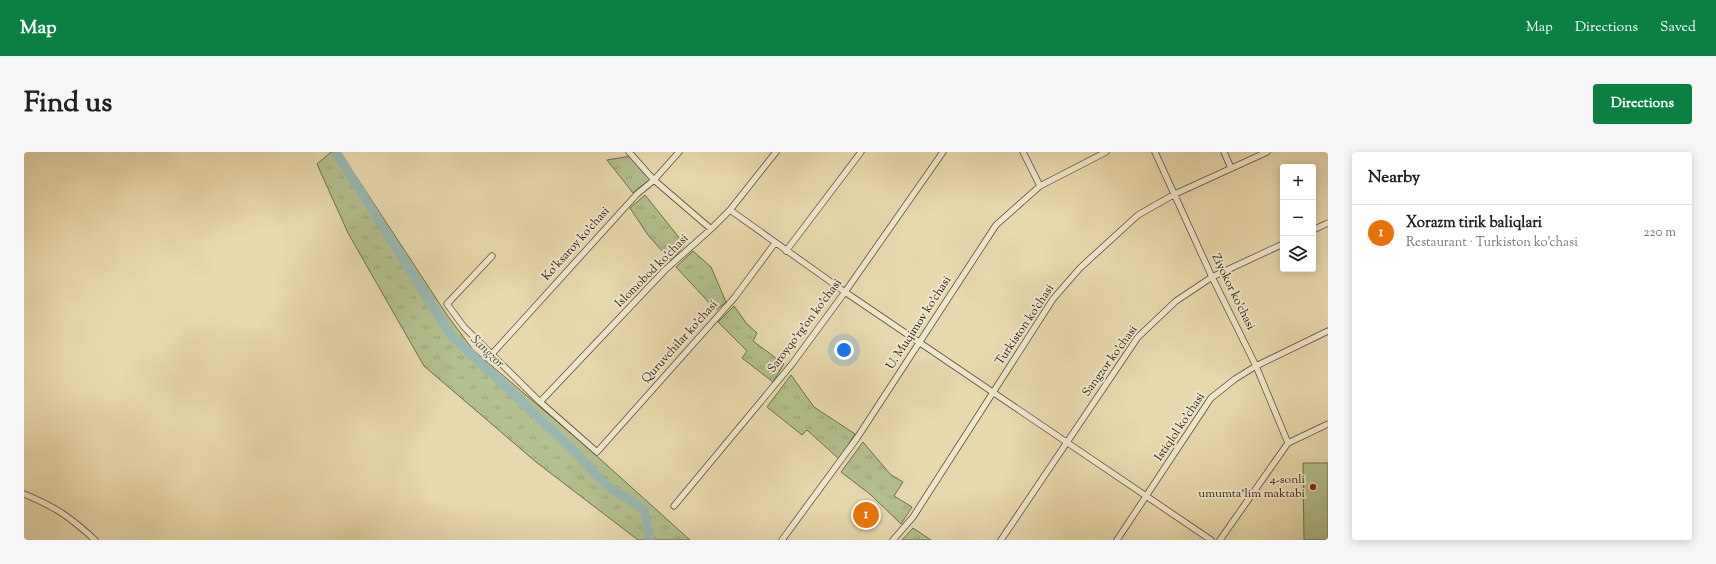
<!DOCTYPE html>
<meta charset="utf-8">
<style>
body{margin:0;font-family:"Sorts Mill Goudy",serif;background:#f6f6f6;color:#222}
.controls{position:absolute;right:12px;top:12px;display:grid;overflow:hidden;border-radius:4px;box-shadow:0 2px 10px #0003}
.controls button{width:36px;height:36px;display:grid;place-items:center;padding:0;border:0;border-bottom:1px solid #e0e0e0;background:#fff;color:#222;font:20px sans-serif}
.you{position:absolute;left:820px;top:198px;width:14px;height:14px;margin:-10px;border:3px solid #fff;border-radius:50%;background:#1a73e8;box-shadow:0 0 0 6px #1a73e833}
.badge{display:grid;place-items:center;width:26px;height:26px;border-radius:50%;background:#0b8043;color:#fff;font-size:13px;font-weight:700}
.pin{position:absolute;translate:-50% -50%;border:2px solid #fff;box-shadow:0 1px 4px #0006}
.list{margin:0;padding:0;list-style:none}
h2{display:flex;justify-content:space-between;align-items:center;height:52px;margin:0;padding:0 16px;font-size:17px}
h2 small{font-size:13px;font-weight:400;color:#767676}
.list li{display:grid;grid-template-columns:26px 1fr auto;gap:12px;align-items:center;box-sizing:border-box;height:56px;padding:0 16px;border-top:1px solid #e0e0e0}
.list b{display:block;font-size:15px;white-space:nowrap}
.list p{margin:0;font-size:13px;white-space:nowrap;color:#767676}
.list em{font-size:13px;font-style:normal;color:#767676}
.icon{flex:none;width:22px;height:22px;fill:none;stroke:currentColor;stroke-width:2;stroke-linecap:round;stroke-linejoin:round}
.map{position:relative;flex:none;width:1304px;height:388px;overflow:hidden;border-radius:4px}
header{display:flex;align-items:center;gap:24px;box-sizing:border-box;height:56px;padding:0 20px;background:#0b8043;color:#fff}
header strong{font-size:19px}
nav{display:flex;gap:22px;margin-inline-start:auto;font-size:14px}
.intro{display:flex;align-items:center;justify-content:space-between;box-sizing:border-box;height:96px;padding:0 24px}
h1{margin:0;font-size:28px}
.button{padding:10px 18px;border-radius:4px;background:#0b8043;color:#fff;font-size:14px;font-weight:700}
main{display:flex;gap:24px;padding:0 24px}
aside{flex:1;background:#fff;border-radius:4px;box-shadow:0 2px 10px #0003}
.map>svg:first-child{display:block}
.grass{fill:url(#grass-tufts);stroke:#6c6e50}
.pitch{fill:#b3bf8c;stroke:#6c6e50}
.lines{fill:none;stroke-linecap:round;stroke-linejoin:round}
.river{stroke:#99b8b2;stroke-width:9}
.minor-casing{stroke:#564c3a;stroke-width:7}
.minor{stroke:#f0e6ca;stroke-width:5.5}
.poi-dot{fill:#8f2418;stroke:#f0e6ca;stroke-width:1.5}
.labels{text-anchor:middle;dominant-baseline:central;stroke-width:4;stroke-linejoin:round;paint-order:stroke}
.street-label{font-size:12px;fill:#261e14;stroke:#f0e6ca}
.poi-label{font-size:12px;fill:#261e14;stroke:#f0e6ca;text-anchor:end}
.water-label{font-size:13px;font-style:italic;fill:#484c43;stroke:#f0e6ca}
</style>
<header>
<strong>Map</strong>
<nav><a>Map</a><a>Directions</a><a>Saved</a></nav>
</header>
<div class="intro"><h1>Find us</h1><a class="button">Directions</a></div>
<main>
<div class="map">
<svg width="1304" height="388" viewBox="0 0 1304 388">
<defs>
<pattern id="grass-tufts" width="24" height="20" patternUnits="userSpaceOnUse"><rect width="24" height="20" fill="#b3bf8c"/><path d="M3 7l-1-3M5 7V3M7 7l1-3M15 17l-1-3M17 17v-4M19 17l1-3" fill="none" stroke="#9aa478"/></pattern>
</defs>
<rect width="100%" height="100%" fill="#e8d8ad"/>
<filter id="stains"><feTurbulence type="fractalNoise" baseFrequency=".005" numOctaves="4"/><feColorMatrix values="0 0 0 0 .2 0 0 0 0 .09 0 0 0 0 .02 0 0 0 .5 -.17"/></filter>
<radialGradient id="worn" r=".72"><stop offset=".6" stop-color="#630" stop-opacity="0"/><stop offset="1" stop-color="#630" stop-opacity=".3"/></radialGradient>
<!-- grass -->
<path class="grass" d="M 307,0 L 316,0 L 423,163 L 449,198 L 555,288 L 666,388 L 614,388 L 512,310 L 400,214 L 324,81 L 293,12 Z
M 607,4 L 627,27 L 609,41 L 583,8 Z
M 621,43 L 661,93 L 647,109 L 624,83 L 606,56 Z
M 669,99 L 687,115 L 702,150 L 692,158 L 652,115 Z
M 710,154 L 723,172 L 733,181 L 729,189 L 760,212 L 749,230 L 718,206 L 723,199 L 694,170 Z
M 767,223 L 790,255 L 831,282 L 815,307 L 783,278 L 778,283 L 743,255 Z
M 839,290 L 866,322 L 879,330 L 870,344 L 888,355 L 877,372 L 847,343 L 817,320 Z
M 889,376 L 907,388 L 878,388 Z"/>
<!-- pitch -->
<path class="pitch" d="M 1279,311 L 1304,311 L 1304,388 L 1280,388 Z"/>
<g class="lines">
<!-- river -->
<path class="river" d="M 312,0 L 426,182 L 553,302 L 582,333 L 620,357 L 626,388"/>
<!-- minor casing -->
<g class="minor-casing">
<path id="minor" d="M 605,0 L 630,28 L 687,77
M 999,0 L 1016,34
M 1131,0 L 1188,125 L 1232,214 L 1264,291
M 1200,0 L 1207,16
M 706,58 L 821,140 L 1187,388
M 1289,78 L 1304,71
M 762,99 L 837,0
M 468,104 L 423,152 L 440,175 L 516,250 L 573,300 L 711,145 L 751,91
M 468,202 L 613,42 L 630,28 L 655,0
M 516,250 L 641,118 L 687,77 L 706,58 L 752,0
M 0,342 C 32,355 46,365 71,388
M 650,354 L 768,212 L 821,140 L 919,0
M 758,388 L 833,286 L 972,73 L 1016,34 L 1082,0
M 869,388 L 889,365 L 1029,147 L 1056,116 L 1114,63 L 1151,42 L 1243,0
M 977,388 L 1114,185 L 1152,149 L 1188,125 L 1259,92
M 1093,388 L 1187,246 L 1211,227 L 1232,214 L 1304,179
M 1196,388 L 1264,291 L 1304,272"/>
</g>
<!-- minor -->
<use href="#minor" class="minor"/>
</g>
<!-- markers -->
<circle class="poi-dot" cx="1289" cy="335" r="4"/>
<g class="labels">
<!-- street labels -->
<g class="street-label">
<text transform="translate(552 92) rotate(-48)">Ko'ksaroy ko'chasi</text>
<text transform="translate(628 119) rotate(-45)">Islomobod ko'chasi</text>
<text transform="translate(1209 140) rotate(64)">Ziyokor ko'chasi</text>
<text transform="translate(895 171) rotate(-57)">U. Muqimov ko'chasi</text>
<text transform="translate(1001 173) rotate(-56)">Turkiston ko'chasi</text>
<text transform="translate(781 174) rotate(-53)">Saroyqo'rg'on ko'chasi</text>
<text transform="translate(656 190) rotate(-48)">Quruvchilar ko'chasi</text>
<text transform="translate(1086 209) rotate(-54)">Sangzor ko'chasi</text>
<text transform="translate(1156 275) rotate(-56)">Istiqlol ko'chasi</text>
</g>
<!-- poi labels -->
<g class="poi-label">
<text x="1281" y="328">4-sonli<tspan x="1281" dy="14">umumta'lim maktabi</tspan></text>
</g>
<!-- water labels -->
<g class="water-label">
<text transform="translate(463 200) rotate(44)">Sangzor</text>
</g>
</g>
<rect width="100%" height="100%" filter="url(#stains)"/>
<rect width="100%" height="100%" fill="url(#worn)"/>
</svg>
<div class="controls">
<button>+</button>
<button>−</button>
<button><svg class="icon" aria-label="layers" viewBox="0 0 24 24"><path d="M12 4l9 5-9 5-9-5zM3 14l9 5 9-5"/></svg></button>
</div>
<div class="you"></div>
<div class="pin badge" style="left:842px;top:363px;background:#e8710a">1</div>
</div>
<aside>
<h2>Nearby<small></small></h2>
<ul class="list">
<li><span class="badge" style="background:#e8710a">1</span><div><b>Xorazm tirik baliqlari</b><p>Restaurant · Turkiston ko'chasi</p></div><em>220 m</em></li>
</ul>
</aside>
</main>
